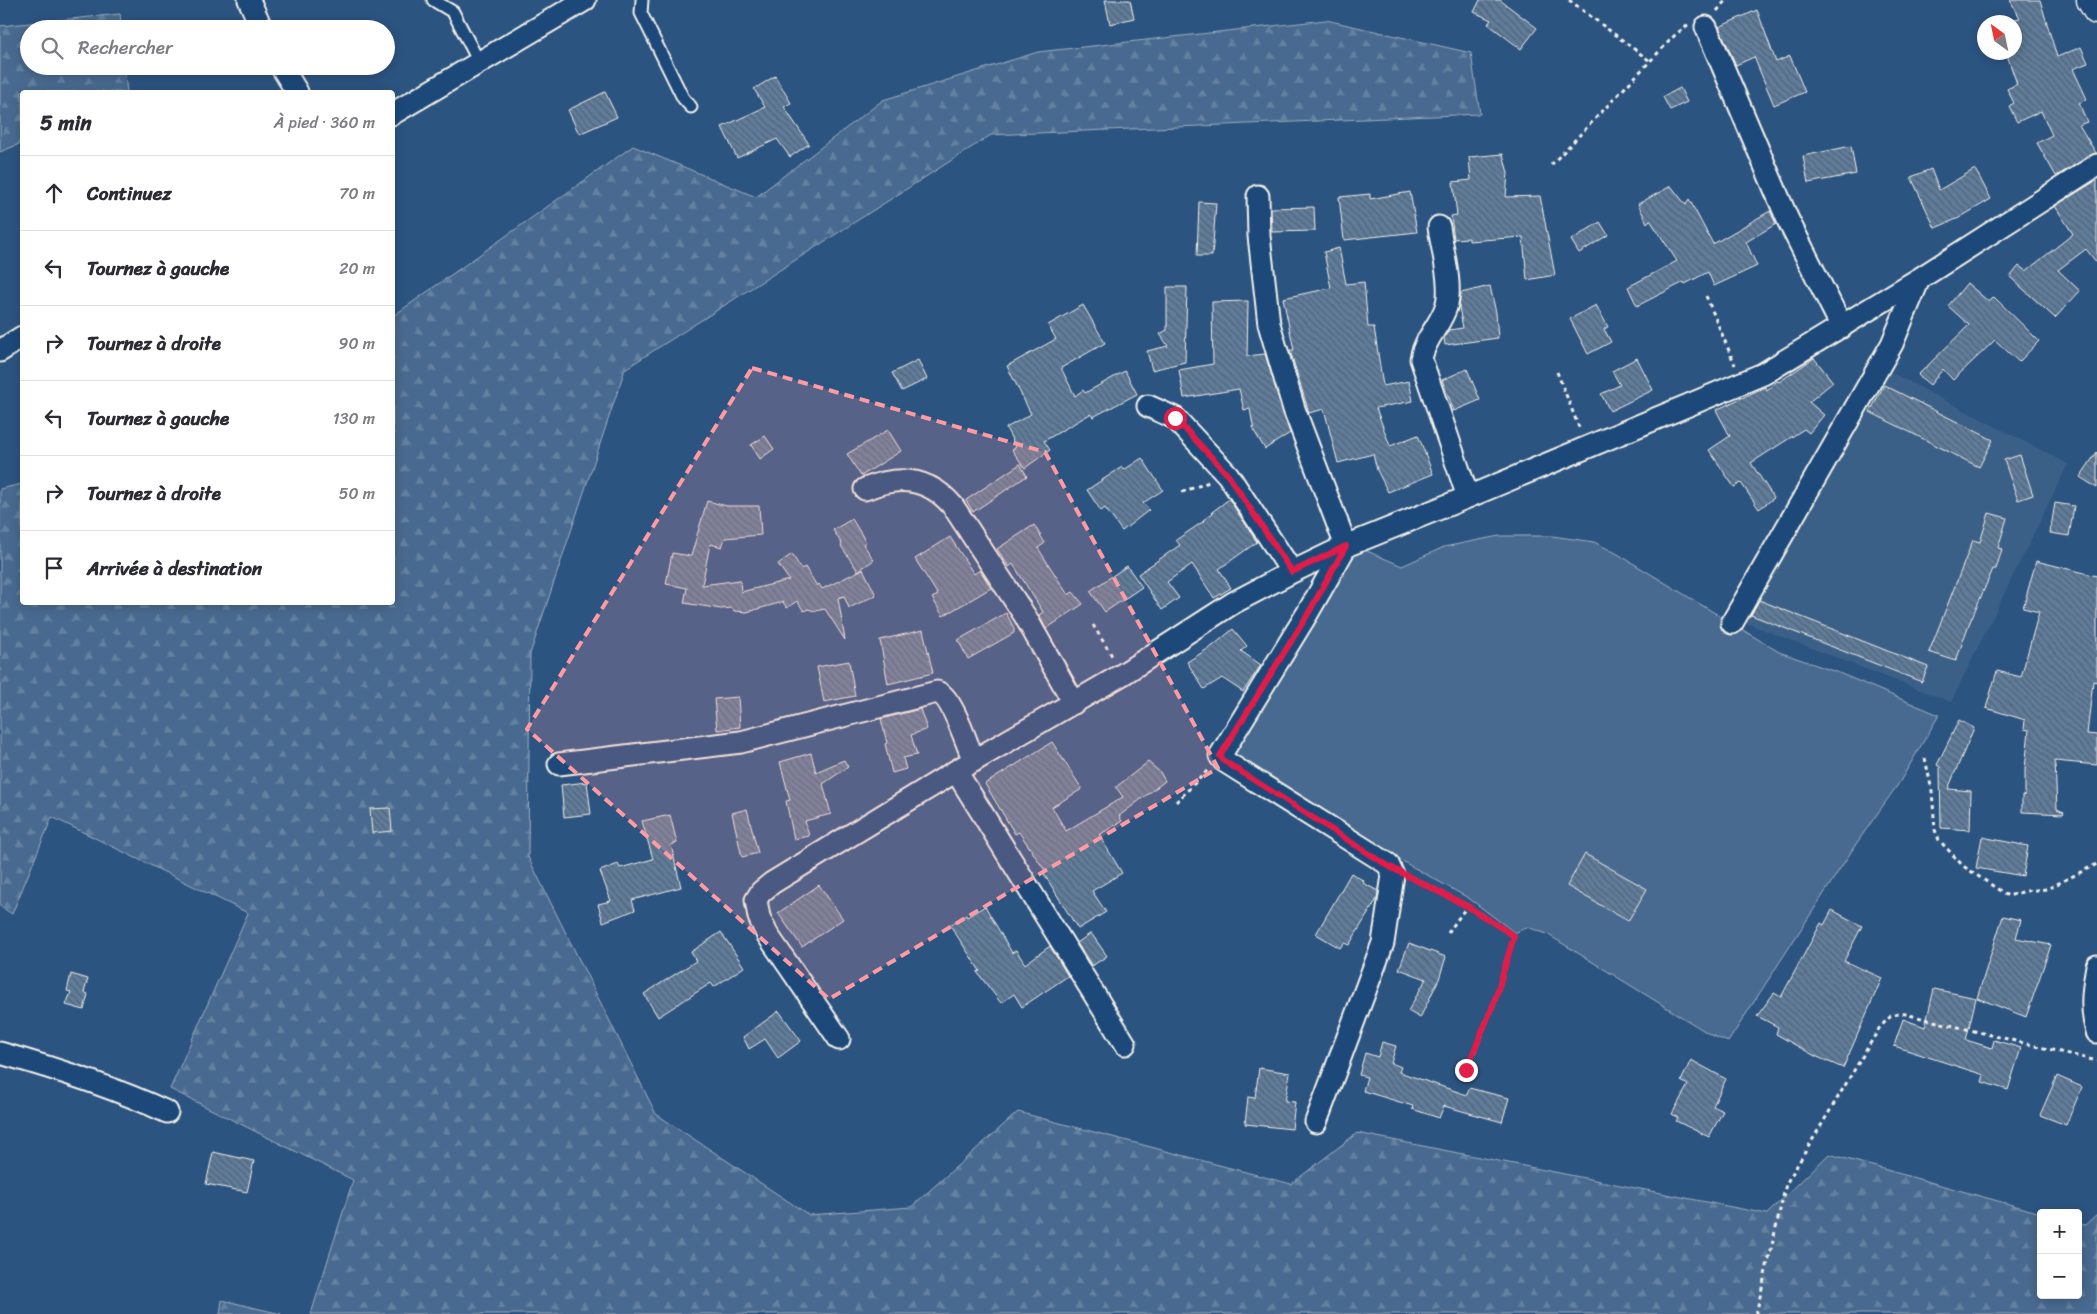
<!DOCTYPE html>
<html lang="fr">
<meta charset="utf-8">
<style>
body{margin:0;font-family:Sriracha,sans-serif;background:#f2f2f3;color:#2b2b33}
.controls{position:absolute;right:15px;bottom:15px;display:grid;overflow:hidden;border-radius:5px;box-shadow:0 2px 12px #0003}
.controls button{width:45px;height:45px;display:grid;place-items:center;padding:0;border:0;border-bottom:1px solid #e1e1e2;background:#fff;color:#2b2b33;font:25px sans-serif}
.compass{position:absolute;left:1977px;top:15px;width:45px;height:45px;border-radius:50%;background:#fff;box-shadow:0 2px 12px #0003;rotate:327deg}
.stop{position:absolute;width:15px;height:15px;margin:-11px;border:4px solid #e11d48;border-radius:50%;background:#fff}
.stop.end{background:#e11d48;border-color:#fff;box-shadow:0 1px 5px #0008}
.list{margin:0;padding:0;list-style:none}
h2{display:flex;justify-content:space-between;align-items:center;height:65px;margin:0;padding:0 20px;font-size:21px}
h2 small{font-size:16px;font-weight:400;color:#7c7c81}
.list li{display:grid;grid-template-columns:32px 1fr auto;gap:15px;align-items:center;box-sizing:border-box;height:75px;padding:0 20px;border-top:1px solid #e1e1e2}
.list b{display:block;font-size:19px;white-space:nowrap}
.list em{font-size:16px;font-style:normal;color:#7c7c81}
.icon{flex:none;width:28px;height:28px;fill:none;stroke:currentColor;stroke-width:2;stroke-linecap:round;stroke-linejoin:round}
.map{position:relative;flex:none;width:2097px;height:1314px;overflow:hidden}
.search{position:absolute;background:#fff;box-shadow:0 2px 12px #0003;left:20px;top:20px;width:375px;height:55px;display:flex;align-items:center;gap:12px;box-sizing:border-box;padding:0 18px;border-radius:28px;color:#7c7c81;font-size:19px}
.panel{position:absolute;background:#fff;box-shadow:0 2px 12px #0003;left:20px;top:90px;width:375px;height:515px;border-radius:5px}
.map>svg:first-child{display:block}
.built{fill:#3b6088}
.forest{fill:url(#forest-firs);stroke:#9eaebc}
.garden{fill:#496b90;stroke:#9eaebc}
.building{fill:url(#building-back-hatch);stroke:#f4f1e8}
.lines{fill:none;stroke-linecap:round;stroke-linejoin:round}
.service-casing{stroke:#f4f1e8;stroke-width:15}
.minor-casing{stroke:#f4f1e8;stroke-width:25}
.primary-casing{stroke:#f4f1e8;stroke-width:31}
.path{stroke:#f4f1e8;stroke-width:3;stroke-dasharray:4 4;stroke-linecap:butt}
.service{stroke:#1f4a7a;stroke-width:11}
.minor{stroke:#1f4a7a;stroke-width:21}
.primary{stroke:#1f4a7a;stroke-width:28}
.route{stroke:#e11d48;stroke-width:6}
.marked{fill:#ff9aa2;fill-opacity:0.2;stroke:#ff9aa2;stroke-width:4;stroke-dasharray:10 6;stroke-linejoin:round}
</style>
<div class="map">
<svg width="2097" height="1314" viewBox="0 0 2097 1314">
<defs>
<pattern id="forest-firs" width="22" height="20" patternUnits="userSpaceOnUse" patternTransform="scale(1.25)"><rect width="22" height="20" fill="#496b90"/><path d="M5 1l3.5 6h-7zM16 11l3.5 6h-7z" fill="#6481a0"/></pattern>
<pattern id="building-back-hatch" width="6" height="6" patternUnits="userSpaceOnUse" patternTransform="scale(1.25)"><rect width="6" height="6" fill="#5e7b9a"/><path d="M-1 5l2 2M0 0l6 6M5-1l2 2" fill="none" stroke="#556474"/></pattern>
</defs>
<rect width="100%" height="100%" fill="#2c5481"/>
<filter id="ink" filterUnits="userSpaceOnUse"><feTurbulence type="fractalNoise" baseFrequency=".02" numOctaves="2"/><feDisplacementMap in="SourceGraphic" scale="10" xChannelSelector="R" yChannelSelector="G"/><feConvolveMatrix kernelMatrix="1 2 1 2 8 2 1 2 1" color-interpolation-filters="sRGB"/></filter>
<g filter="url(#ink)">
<!-- built -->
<path class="built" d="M 1888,371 L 2068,464 L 1951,702 L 1741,621 Z"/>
<!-- forest -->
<path class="forest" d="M 120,14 L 122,29 L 29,29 L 29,66 L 124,66 L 127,92 L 22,92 L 22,143 L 0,152 L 0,26 Z
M 1326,20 L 1471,53 L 1480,114 L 991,135 L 625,369 L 530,654 L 528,857 L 656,1114 L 809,1215 L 911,1207 L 1018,1112 L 1291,1184 L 1357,1133 L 1767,1214 L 1829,1154 L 2041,1213 L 2041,1295 L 2078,1295 L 2078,1224 L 2085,1225 L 2097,1214 L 2097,1314 L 311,1314 L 353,1180 L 170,1089 L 248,913 L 52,817 L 12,914 L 0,906 L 0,489 L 22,484 L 22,602 L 392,602 L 393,316 L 633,146 L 756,197 L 883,100 L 1038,52 Z
M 222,1300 L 281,1314 L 220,1314 Z"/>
<!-- garden -->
<path class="garden" d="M 1499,536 L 1552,536 L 1594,542 L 1616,553 L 1779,652 L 1839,673 L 1939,715 L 1899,783 L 1858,841 L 1728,1042 L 1711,1035 L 1547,934 L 1527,927 L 1515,933 L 1470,899 L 1395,857 L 1216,750 L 1353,545 L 1402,566 L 1444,547 Z"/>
<!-- building -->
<path class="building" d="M 1105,0 L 1130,0 L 1134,18 L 1110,24 Z
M 1480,0 L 1500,0 L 1537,28 L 1521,49 L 1488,24 L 1491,20 L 1474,12 Z
M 2010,0 L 2040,0 L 2057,57 L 2081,47 L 2088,63 L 2073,69 L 2087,99 L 2079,103 L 2087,122 L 2079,125 L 2096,153 L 2056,176 L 2037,143 L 2052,135 L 2041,111 L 2017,122 L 2009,106 L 2014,103 L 2007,89 L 2017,84 L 2006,52 L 2014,52 L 2014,19 L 2020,18 Z
M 1757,10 L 1776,62 L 1790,56 L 1805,92 L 1774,105 L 1754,57 L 1736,65 L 1719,27 Z
M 775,76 L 791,103 L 784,107 L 809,144 L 790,157 L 777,139 L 737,158 L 722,127 L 765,107 L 754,89 Z
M 1680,88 L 1687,102 L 1670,110 L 1663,97 Z
M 605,92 L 617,117 L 579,134 L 568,110 Z
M 1851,146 L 1856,174 L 1808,183 L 1803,156 Z
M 1503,154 L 1508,173 L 1506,197 L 1540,196 L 1555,275 L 1527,280 L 1523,237 L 1469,241 L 1469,238 L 1454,239 L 1451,216 L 1457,215 L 1453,182 L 1471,180 L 1469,157 Z
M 1931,169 L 1939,190 L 1975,169 L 1991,199 L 1959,218 L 1935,228 L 1911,177 Z
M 2097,180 L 2097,263 L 2086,249 L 2058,270 L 2080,291 L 2055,318 L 2010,277 L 2019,266 L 2026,271 L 2073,234 L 2055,206 Z
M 1671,186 L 1686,205 L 1689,199 L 1713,244 L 1770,211 L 1776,224 L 1746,242 L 1757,266 L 1714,286 L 1708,272 L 1685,284 L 1684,282 L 1637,306 L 1628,287 L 1677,261 L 1650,220 L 1647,223 L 1638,204 Z
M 1410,192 L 1417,232 L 1344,240 L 1339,197 L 1370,194 L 1370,199 Z
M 1199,202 L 1216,203 L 1212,256 L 1197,256 Z
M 1314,207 L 1315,231 L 1272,232 L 1271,208 Z
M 1600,222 L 1608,235 L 1579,253 L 1571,240 Z
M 1339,248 L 1346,284 L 1364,282 L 1368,327 L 1374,327 L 1383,386 L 1409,381 L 1413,401 L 1376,408 L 1390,446 L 1418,435 L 1433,474 L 1388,492 L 1377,470 L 1373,454 L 1338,463 L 1324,409 L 1309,413 L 1290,350 L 1294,350 L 1283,298 L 1331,288 L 1324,252 Z
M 1967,283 L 1989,302 L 1994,297 L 2039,341 L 2019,362 L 1995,340 L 1953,380 L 1943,369 L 1930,385 L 1918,375 L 1969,325 L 1948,306 Z
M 1490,286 L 1496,313 L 1498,338 L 1445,345 L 1444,338 L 1449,330 L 1463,328 L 1459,307 L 1461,293 Z
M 1167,287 L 1187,287 L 1185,362 L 1152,370 L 1147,351 L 1168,346 L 1160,334 L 1167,330 Z
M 1248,301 L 1247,356 L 1265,354 L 1290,433 L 1265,449 L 1254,431 L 1250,409 L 1244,410 L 1239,389 L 1184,398 L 1179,370 L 1213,364 L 1212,302 Z
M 1083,305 L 1105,343 L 1061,368 L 1075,396 L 1083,390 L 1085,393 L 1125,371 L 1137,394 L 1093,417 L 1090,414 L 1044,441 L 1050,450 L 1025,468 L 1012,450 L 1016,447 L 1006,428 L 1031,414 L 1007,366 L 1056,339 L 1048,325 Z
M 1596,305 L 1608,327 L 1604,329 L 1611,342 L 1588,354 L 1570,319 Z
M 1637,358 L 1653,390 L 1610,411 L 1601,394 L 1620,385 L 1612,371 Z
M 1814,358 L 1833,382 L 1809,402 L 1824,415 L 1809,433 L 1804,429 L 1751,463 L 1774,498 L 1759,509 L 1741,483 L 1734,487 L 1709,450 L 1730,436 L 1716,410 L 1765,387 L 1767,390 L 1777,381 L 1779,382 Z
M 918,360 L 927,379 L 902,391 L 892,373 Z
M 1467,369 L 1480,400 L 1454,411 L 1442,380 Z
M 1884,385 L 1993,440 L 1979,467 L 1870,412 Z
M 888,430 L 901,451 L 861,476 L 847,454 Z
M 765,436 L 774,449 L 760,459 L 751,445 Z
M 2097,452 L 2097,488 L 2080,477 Z
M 2020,455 L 2033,495 L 2018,500 L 2004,460 Z
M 1142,458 L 1163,490 L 1143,503 L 1149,510 L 1122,531 L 1105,508 L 1101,511 L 1087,490 L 1122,467 L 1124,470 Z
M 1020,464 L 1027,476 L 973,512 L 966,500 Z
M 1229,499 L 1257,542 L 1219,569 L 1231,588 L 1214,598 L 1192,564 L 1167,582 L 1179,598 L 1162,610 L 1138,574 L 1180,545 L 1176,540 L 1204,521 L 1203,520 L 1213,513 L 1212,512 Z
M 707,501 L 727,506 L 759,506 L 761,535 L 725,538 L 722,547 L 710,544 L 702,585 L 740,580 L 741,592 L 789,580 L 778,564 L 792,554 L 801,569 L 805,567 L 817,586 L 819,584 L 822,589 L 863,569 L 876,595 L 849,608 L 844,596 L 838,598 L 845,640 L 825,609 L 815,611 L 808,609 L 804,611 L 797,601 L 787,608 L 783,602 L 747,612 L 734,611 L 732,608 L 721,609 L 684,603 L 687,588 L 666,584 L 672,553 L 691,556 Z
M 2055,503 L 2074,506 L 2069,536 L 2050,533 Z
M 1989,513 L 2007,518 L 1998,548 L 2002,549 L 1996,569 L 1993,569 L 1969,624 L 1956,661 L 1929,652 L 1973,540 L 1980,542 Z
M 852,519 L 866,542 L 863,544 L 874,560 L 858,571 L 841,546 L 842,544 L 833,530 Z
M 1034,525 L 1045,543 L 1038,548 L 1068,595 L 1073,592 L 1083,604 L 1046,629 L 1039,615 L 1043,612 L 1013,564 L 1009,567 L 997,549 Z
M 950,537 L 974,574 L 980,570 L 991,588 L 943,616 L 932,598 L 938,595 L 915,559 Z
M 2036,561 L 2097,576 L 2097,682 L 2093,681 L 2087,734 L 2097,735 L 2097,765 L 2055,761 L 2057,809 L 2064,812 L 2063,814 L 2022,812 L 2022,795 L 2025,796 L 2025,769 L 2029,730 L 2024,729 L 2025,720 L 1986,708 L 1997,671 L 2021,677 L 2039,612 L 2023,608 Z
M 1127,566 L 1142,587 L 1105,612 L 1090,591 Z
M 1759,600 L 1928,667 L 1922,682 L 1751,615 Z
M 1006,613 L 1014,628 L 1014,633 L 968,659 L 958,640 Z
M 1233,629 L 1247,646 L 1241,651 L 1261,665 L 1243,692 L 1222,678 L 1204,689 L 1187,662 L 1214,645 Z
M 923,630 L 933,673 L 888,684 L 880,640 Z
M 849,661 L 855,696 L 824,702 L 817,667 Z
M 738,697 L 740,727 L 717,730 L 714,699 Z
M 920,709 L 927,729 L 911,735 L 917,755 L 903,758 L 906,769 L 892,773 L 885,744 L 887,743 L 881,719 Z
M 1959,720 L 1974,728 L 1948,789 L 1971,791 L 1970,830 L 1941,828 L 1940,767 L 1937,765 Z
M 1052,742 L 1082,789 L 1052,807 L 1066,831 L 1123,797 L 1116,787 L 1148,762 L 1160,772 L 1165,781 L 1119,816 L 1122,821 L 1099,835 L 1122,873 L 1092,891 L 1106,912 L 1078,929 L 1044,874 L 1046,872 L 1019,832 L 1015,834 L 985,784 Z
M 811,753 L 816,772 L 844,760 L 848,767 L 823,784 L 831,814 L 805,821 L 809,836 L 794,839 L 786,801 L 790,800 L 780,762 Z
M 587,782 L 591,814 L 564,817 L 561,785 Z
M 390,808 L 392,831 L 372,833 L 370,809 Z
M 747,809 L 758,853 L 742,857 L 732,813 Z
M 670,815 L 677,843 L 671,845 L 681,887 L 632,900 L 635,910 L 603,922 L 598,904 L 611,901 L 600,871 L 618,864 L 620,868 L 653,859 L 642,821 Z
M 1982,837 L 2028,846 L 2023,876 L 1976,868 Z
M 1585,854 L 1647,889 L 1628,921 L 1567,886 Z
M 1351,873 L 1364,881 L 1363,883 L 1378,891 L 1377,899 L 1349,945 L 1344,943 L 1340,948 L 1316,934 Z
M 819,885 L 843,919 L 802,947 L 778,913 Z
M 985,906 L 1012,953 L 1016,950 L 1025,964 L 1050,946 L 1068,976 L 1022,1007 L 1014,994 L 1001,1003 L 977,972 L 980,971 L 950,925 L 966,915 L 967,917 Z
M 1832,910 L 1862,926 L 1844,961 L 1882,978 L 1843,1068 L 1815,1056 L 1776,1034 L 1778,1027 L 1757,1016 L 1774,993 L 1781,997 L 1821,923 L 1824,925 Z
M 2003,916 L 2021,920 L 2016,938 L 2051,945 L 2026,1017 L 1977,998 Z
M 721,932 L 744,967 L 714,987 L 711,983 L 658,1017 L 644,994 L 696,961 L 691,952 Z
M 1091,933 L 1107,956 L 1092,966 L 1077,943 Z
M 1409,943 L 1446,957 L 1439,979 L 1420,1018 L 1408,1011 L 1426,979 L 1399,969 Z
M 71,974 L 88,979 L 84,992 L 88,994 L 84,1010 L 66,1005 L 71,992 L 67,991 Z
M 1934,989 L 1976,998 L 1966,1040 L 1992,1048 L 1994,1040 L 2021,1048 L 2008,1090 L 1982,1082 L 1984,1075 L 1894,1046 L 1903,1019 L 1925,1027 Z
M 779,1011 L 801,1041 L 778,1058 L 765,1039 L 749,1049 L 743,1037 Z
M 1382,1042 L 1396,1046 L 1391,1063 L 1401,1067 L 1399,1072 L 1467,1095 L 1469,1088 L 1509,1098 L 1502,1122 L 1444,1106 L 1439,1118 L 1412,1109 L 1413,1106 L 1363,1091 L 1367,1077 L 1359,1075 L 1365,1053 L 1378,1057 Z
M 1691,1060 L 1726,1079 L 1713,1106 L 1723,1111 L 1709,1137 L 1676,1121 L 1678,1118 L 1672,1114 L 1688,1085 L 1681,1081 Z
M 1259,1068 L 1290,1073 L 1285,1101 L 1295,1102 L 1292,1129 L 1245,1124 L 1248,1097 L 1255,1098 Z
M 2057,1076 L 2082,1087 L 2066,1125 L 2040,1115 Z
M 213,1152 L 254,1161 L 247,1192 L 206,1184 Z"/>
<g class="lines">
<!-- service casing -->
<g class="service-casing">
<path id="service" d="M 433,0 L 453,12 L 479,62
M 642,0 L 641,13 L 683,98 L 691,107"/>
</g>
<!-- minor casing -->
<g class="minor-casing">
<path id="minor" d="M 249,0 L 262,29
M 1706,27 L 1788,220 L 1842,327
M 281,66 L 297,92
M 392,114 L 585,0
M 1258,196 L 1259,236 L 1269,324 L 1294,409 L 1346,546 L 1307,614 L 1220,756 L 1224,761 L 1388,864 L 1393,875 L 1383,943 L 1316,1122
M 1439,227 C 1442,249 1453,287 1446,307 C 1440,326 1424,339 1421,359 L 1468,497
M 0,351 L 22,337
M 1148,406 L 1175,418 L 1228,475 L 1292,572
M 865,489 C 899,475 928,477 953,506 L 1025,616 L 1074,703
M 1732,623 L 1892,344 L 1919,279
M 559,764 L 741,742 L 937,692 C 952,696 967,745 974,761
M 956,771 L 1125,1044
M 2097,966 C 2093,989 2090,1009 2097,1032
M 839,1039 L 767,934 L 759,917 L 756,900 L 761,892 L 772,883 L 956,771 L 1123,674 L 1233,603 L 1292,572 L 1346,546 L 1468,497 L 1763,374 L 1919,279 L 2097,165
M 0,1053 C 57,1069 113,1087 167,1112"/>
</g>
<!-- primary casing -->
<g class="primary-casing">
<path id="primary" d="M 2091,0 L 2097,10"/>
</g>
<!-- path -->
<path class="path" d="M 1569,0 L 1650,61
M 1717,11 L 1726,0
M 1551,165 L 1676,34 L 1688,25
M 1706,296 L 1735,365
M 1557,372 L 1580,430
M 1182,492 L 1209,482
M 1093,625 L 1114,659
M 1925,758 L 1932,791 L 1935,830 L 1939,840 L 1963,866 L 2008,896 L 2026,891 L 2047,889 L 2097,864
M 1176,802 L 1208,770
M 1412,878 L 1467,906
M 1448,933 L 1467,906 L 1514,936 L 1494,1003 L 1467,1070
M 1756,1314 L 1786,1184 L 1880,1027 L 1891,1016 L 1901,1013 L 2097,1061"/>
<!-- service -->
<use href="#service" class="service"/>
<!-- minor -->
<use href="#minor" class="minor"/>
<!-- primary -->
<use href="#primary" class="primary"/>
</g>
</g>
<g class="lines" filter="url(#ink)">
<!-- route -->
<path class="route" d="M 1175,418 L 1228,475 L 1292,572 L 1346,546 L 1308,614 L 1220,756 L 1224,761 L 1390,867 L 1467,906 L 1514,936 L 1494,1003 L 1466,1070"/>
</g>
<!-- marked area -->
<path class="marked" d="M 752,368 L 1045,452 L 1218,768 L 829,999 L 527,729 Z"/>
</svg>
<div class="controls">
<button>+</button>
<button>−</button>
</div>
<svg class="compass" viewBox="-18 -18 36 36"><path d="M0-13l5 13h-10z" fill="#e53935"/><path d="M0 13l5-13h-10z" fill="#7c7c81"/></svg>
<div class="stop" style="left:1175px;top:418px"></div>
<div class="stop end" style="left:1466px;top:1070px"></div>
<div class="search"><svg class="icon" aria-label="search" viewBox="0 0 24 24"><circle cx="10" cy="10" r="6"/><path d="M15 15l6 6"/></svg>Rechercher</div>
<section class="panel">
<h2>5 min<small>À pied · 360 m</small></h2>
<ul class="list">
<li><svg class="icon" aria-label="ahead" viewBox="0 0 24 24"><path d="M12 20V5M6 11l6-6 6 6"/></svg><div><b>Continuez</b></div><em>70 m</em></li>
<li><svg class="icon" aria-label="left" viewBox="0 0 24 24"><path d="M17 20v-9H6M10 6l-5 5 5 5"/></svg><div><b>Tournez à gauche</b></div><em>20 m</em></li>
<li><svg class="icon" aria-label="right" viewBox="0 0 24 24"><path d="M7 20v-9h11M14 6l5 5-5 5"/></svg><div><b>Tournez à droite</b></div><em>90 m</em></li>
<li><svg class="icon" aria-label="left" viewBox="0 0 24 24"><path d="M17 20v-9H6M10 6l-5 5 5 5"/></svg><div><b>Tournez à gauche</b></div><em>130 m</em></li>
<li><svg class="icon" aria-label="right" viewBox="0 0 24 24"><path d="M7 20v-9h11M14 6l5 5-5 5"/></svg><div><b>Tournez à droite</b></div><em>50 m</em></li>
<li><svg class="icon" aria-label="arrive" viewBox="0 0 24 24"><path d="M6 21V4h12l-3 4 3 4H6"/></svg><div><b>Arrivée à destination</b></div></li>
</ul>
</section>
</div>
